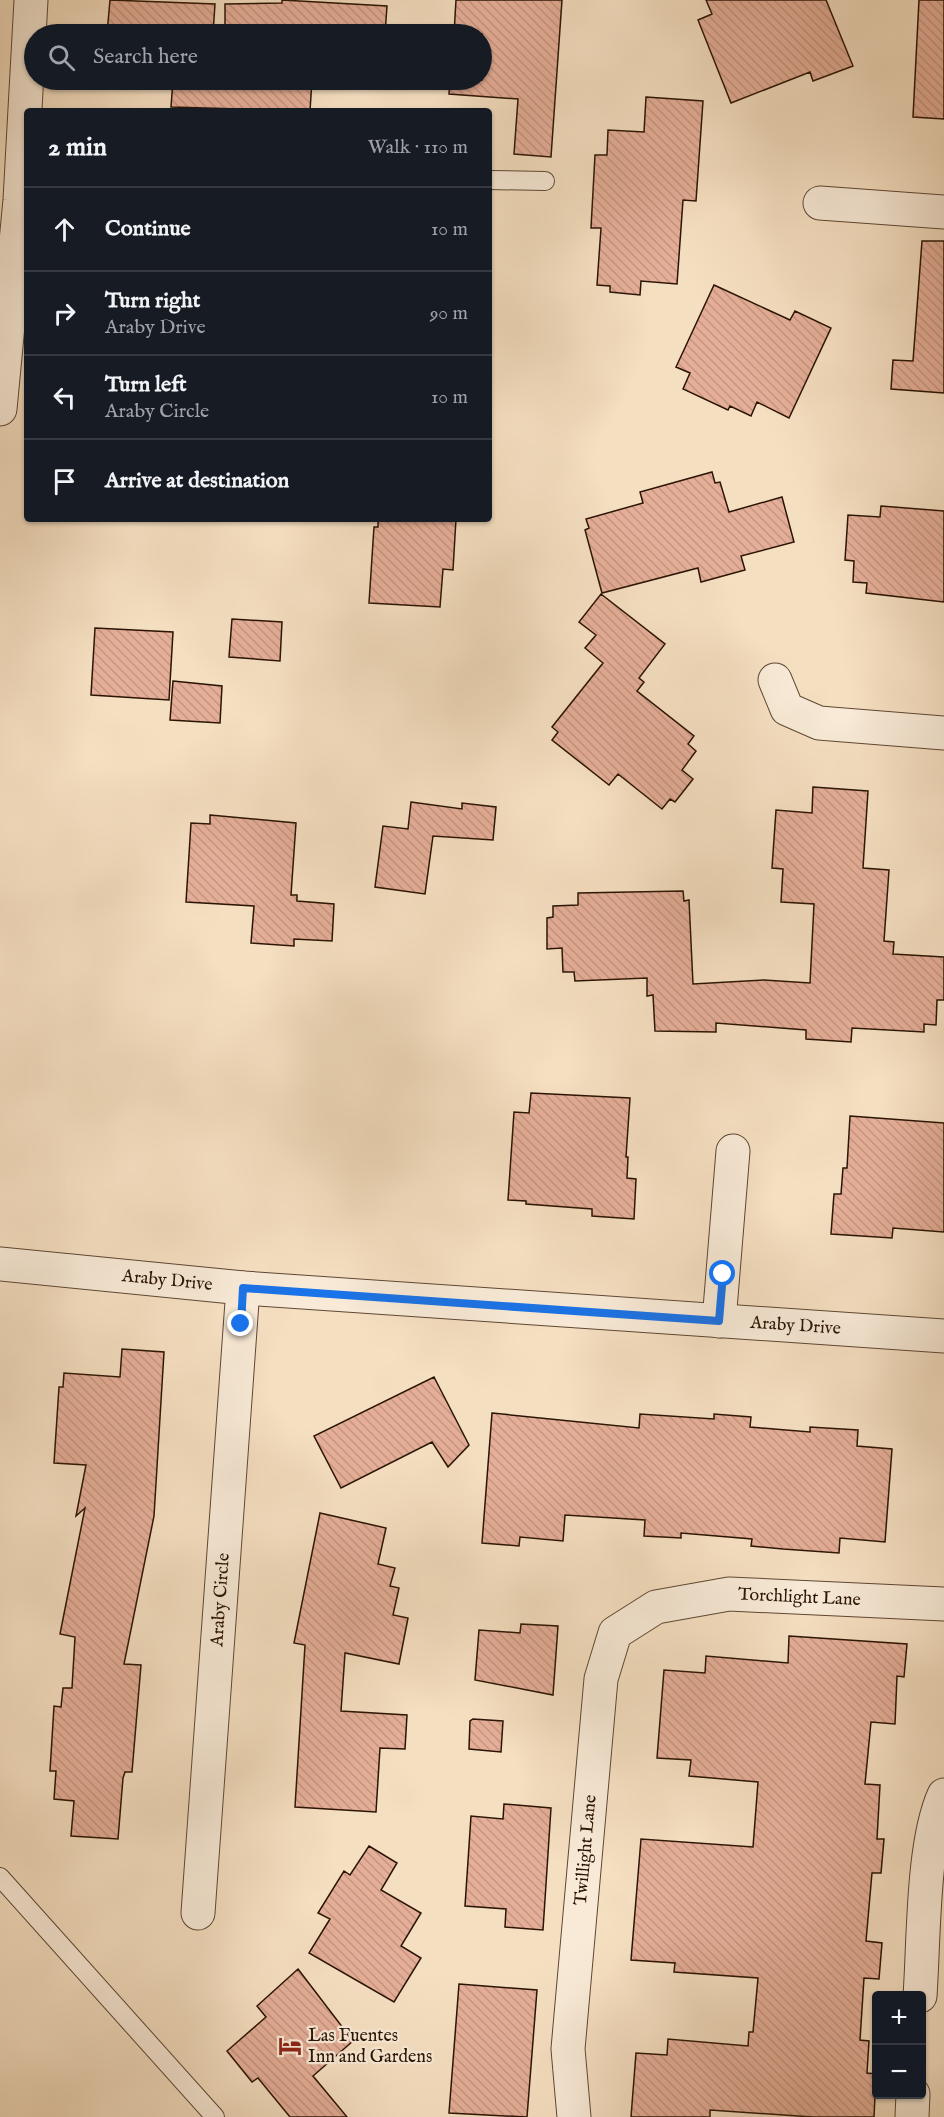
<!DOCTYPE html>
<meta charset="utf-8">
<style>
body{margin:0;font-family:"IM FELL English",serif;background:#242831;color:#f1f3f6}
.controls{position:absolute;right:18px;bottom:18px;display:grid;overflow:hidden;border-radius:6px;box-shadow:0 2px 4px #0004}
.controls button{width:54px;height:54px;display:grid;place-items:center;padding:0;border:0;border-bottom:2px solid #363941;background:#171b24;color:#f1f3f6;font:30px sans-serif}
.stop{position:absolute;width:18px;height:18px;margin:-14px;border:4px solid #1a73e8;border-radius:50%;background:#fff}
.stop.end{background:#1a73e8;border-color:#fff;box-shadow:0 2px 6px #0008}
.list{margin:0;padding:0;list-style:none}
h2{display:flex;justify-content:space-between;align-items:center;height:78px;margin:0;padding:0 24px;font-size:26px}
h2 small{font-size:20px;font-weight:400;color:#9ea1a6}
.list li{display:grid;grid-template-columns:39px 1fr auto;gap:18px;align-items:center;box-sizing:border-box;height:84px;padding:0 24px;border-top:2px solid #363941}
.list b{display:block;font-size:22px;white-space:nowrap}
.list p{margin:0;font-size:20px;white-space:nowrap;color:#9ea1a6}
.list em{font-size:20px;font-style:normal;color:#9ea1a6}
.icon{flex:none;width:33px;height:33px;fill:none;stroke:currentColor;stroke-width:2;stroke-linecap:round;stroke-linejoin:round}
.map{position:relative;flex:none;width:944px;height:2117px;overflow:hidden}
.search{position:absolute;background:#171b24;box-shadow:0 2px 4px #0004;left:24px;top:24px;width:468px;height:66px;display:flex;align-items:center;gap:15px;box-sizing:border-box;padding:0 21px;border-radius:33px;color:#9ea1a6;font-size:22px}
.panel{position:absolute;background:#171b24;box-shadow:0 2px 4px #0004;left:24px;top:108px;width:468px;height:414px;border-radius:6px}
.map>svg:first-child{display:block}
.building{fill:url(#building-back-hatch);stroke:#2b1404;stroke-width:1.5}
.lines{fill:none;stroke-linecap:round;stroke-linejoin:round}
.service-casing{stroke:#5e4733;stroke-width:20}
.minor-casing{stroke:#5e4733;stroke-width:35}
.service{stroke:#f8ead7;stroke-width:18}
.minor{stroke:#f8ead7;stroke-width:33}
.route{stroke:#1a73e8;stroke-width:8}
.labels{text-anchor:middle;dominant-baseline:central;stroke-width:4.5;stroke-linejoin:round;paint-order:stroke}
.street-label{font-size:18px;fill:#2b1404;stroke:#f8ead7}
.poi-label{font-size:18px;fill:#2b1404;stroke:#f8ead7;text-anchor:start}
</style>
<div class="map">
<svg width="944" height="2117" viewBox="0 0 944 2117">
<defs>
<pattern id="building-back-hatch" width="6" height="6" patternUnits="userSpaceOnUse" patternTransform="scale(1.5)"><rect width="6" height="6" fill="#e5ae98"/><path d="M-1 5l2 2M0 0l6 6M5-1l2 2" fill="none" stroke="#c59581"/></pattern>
</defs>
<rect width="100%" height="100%" fill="#f5dfc1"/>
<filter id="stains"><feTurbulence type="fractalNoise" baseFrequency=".00333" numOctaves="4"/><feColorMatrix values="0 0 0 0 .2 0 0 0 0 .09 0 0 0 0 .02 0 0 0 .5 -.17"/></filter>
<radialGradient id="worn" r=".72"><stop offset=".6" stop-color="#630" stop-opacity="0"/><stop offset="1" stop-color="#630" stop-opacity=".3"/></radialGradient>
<!-- building -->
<path class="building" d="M 110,0 L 215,4 L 213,34 L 107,34 Z
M 282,0 L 387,6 L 385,34 L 225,25 L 225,4 L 282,3 Z
M 456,0 L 562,0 L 551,157 L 514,154 L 518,99 L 449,94 L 450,80 L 482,80 L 482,34 L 454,34 Z
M 706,0 L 826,0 L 853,66 L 813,81 L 810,72 L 731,103 L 698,20 L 712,14 Z
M 919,0 L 944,0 L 944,119 L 913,117 Z
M 173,80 L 312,80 L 310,111 L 171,107 Z
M 646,97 L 703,101 L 696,201 L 683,200 L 677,284 L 641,281 L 640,295 L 610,292 L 610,286 L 597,285 L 601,228 L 591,228 L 595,155 L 607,155 L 608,130 L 644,132 Z
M 922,241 L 944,241 L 944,393 L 891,389 L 893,360 L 913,361 Z
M 714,285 L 790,320 L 795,311 L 831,328 L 789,418 L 757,402 L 751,416 L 730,406 L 728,410 L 683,389 L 690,373 L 676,367 Z
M 712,472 L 715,483 L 720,482 L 729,512 L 782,497 L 794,542 L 741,556 L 745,570 L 701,582 L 698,568 L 602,593 L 585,530 L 589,528 L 586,519 L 643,503 L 640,492 Z
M 881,506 L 944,511 L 944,602 L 866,593 L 867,583 L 853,582 L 854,561 L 845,560 L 848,515 L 880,517 Z
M 378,519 L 456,519 L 453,570 L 443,569 L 440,607 L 369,603 L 374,527 L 378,527 Z
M 601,594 L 665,644 L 639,678 L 644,682 L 637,691 L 694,736 L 688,744 L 696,751 L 682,770 L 693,779 L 675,802 L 670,799 L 662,809 L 618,774 L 609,785 L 552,740 L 558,732 L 552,727 L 603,663 L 585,648 L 596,635 L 579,622 Z
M 232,619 L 282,622 L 280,661 L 229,657 Z
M 95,628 L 173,632 L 169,700 L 91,695 Z
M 173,681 L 222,686 L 220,723 L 170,720 Z
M 813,787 L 868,791 L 863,868 L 889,870 L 884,941 L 894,942 L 893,954 L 944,957 L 944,1000 L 937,1000 L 936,1025 L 924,1024 L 924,1032 L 852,1028 L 851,1042 L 806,1039 L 806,1030 L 716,1023 L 716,1032 L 655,1031 L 653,995 L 647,996 L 647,978 L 575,981 L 574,972 L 563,972 L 562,948 L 547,949 L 547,918 L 553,917 L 553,906 L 578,905 L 578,893 L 683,891 L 684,901 L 689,900 L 693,984 L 764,980 L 810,983 L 814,904 L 781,902 L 783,869 L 772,868 L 776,810 L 812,813 Z
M 411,802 L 462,809 L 462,803 L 496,807 L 493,840 L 433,836 L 425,894 L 375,887 L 383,826 L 408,829 Z
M 210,815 L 296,823 L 291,895 L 297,895 L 297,901 L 334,904 L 332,941 L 294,939 L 294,946 L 251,943 L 254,906 L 186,902 L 191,823 L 210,824 Z
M 531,1093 L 630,1098 L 626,1157 L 628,1157 L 627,1178 L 636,1179 L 634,1219 L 592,1216 L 592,1209 L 526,1204 L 526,1201 L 508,1200 L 514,1112 L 529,1113 Z
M 850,1116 L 944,1123 L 944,1232 L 893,1228 L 892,1238 L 831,1234 L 834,1194 L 841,1194 L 843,1168 L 847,1168 Z
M 122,1349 L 164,1352 L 154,1516 L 124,1664 L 141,1665 L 132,1772 L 125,1772 L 123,1778 L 118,1839 L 71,1836 L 74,1801 L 54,1799 L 56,1771 L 50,1771 L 54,1706 L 61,1707 L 63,1688 L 72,1688 L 75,1637 L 60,1634 L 85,1508 L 76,1516 L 86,1465 L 54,1463 L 59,1387 L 63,1387 L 64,1373 L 120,1377 Z
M 434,1377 L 469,1445 L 448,1467 L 432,1442 L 341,1488 L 314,1436 Z
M 492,1413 L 639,1428 L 640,1414 L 714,1419 L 714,1414 L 751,1417 L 750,1427 L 810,1432 L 810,1427 L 858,1430 L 857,1446 L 892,1449 L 885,1542 L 840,1538 L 839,1553 L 783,1549 L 751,1546 L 752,1539 L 681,1533 L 681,1538 L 644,1536 L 645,1520 L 565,1515 L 563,1541 L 520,1537 L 519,1546 L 482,1543 Z
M 320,1513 L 386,1528 L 378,1564 L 395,1568 L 390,1586 L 399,1588 L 393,1615 L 408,1618 L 399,1664 L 345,1653 L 341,1711 L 407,1715 L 405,1749 L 380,1748 L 376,1812 L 295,1807 L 305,1645 L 294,1643 Z
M 521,1624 L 558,1626 L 553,1695 L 475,1680 L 479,1630 L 520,1633 Z
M 789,1636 L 907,1644 L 904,1677 L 897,1676 L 895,1724 L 871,1722 L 865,1784 L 880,1785 L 877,1839 L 884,1839 L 881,1873 L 872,1873 L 866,1941 L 882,1943 L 879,1979 L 864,1978 L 860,2040 L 869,2041 L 867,2073 L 876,2074 L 874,2117 L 813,2117 L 710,2110 L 710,2117 L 631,2117 L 636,2053 L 667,2055 L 668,2039 L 748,2046 L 749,2032 L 753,2032 L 758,1978 L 674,1972 L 675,1963 L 631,1960 L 641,1839 L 753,1847 L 758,1782 L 689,1776 L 691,1760 L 657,1758 L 664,1670 L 705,1673 L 706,1656 L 788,1663 Z
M 473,1719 L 503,1721 L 501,1752 L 469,1749 L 470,1721 Z
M 504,1804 L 551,1808 L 543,1930 L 505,1927 L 506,1909 L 465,1906 L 471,1816 L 503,1819 Z
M 369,1846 L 397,1863 L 381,1890 L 421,1913 L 401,1946 L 421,1958 L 394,2002 L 309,1953 L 330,1919 L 318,1913 L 344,1871 L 350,1875 Z
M 298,1969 L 353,2041 L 313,2076 L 347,2117 L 290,2117 L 258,2078 L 252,2082 L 227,2051 L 266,2017 L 257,2006 Z
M 459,1984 L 537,1990 L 527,2117 L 449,2113 Z"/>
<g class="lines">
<!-- service casing -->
<g class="service-casing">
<path id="service" d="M 489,180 L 545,181
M 0,1877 L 215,2117"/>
</g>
<!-- minor casing -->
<g class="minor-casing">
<g id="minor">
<path d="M 820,203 L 944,212"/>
<path d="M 0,409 L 20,200 L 31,0"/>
<path d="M 775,680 L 787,709 L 819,723 L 944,733"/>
<path id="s1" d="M 0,1264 L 243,1288 L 944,1336"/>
<path d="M 719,1321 L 733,1151"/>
<path id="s2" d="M 198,1913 L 243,1288"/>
<path d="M 920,1996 C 924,1940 922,1844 944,1795"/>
<path id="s3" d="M 574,2117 L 568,2049 L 601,1679 L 615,1633 L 656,1607 L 729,1594 L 944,1604"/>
<path d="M 912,2117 L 913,2094"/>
</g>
</g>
<!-- service -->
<use href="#service" class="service"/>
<!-- minor -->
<use href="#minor" class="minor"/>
</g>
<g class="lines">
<!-- route -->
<path class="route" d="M 241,1324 L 243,1288 L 719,1321 L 723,1274"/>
</g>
<!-- icons -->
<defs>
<g id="hotel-bare" transform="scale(1.8)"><path d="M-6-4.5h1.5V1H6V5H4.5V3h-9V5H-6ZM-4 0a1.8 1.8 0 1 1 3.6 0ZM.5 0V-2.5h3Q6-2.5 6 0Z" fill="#8f2418" stroke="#f8ead7" stroke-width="2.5" paint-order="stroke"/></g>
</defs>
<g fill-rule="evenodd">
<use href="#hotel-bare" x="290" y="2046"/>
</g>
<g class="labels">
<!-- street labels -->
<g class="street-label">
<text stroke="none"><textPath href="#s1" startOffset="168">Araby Drive</textPath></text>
<text stroke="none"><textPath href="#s1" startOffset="798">Araby Drive</textPath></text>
<text stroke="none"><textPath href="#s3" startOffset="681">Torchlight Lane</textPath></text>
<text stroke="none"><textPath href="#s2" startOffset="314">Araby Circle</textPath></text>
<text stroke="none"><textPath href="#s3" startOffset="268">Twillight Lane</textPath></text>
</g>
<!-- poi labels -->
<g class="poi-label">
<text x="308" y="2036">Las Fuentes<tspan x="308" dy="21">Inn and Gardens</tspan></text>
</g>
</g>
<rect width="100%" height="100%" filter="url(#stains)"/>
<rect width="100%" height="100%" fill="url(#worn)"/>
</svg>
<div class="controls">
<button>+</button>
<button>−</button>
</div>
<div class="stop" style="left:723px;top:1274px"></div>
<div class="stop end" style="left:241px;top:1324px"></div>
<div class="search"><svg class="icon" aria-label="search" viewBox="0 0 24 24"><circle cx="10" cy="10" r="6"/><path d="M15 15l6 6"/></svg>Search here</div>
<section class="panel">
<h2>2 min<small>Walk · 110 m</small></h2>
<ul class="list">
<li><svg class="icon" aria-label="ahead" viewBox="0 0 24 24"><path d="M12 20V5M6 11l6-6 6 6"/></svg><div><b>Continue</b></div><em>10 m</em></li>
<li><svg class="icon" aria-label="right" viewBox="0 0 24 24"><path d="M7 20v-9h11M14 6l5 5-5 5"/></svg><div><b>Turn right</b><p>Araby Drive</p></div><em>90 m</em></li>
<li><svg class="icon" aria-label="left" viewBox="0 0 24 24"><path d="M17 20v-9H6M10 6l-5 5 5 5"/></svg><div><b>Turn left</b><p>Araby Circle</p></div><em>10 m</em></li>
<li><svg class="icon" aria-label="arrive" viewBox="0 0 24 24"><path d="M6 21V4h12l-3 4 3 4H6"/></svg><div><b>Arrive at destination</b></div></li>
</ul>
</section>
</div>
